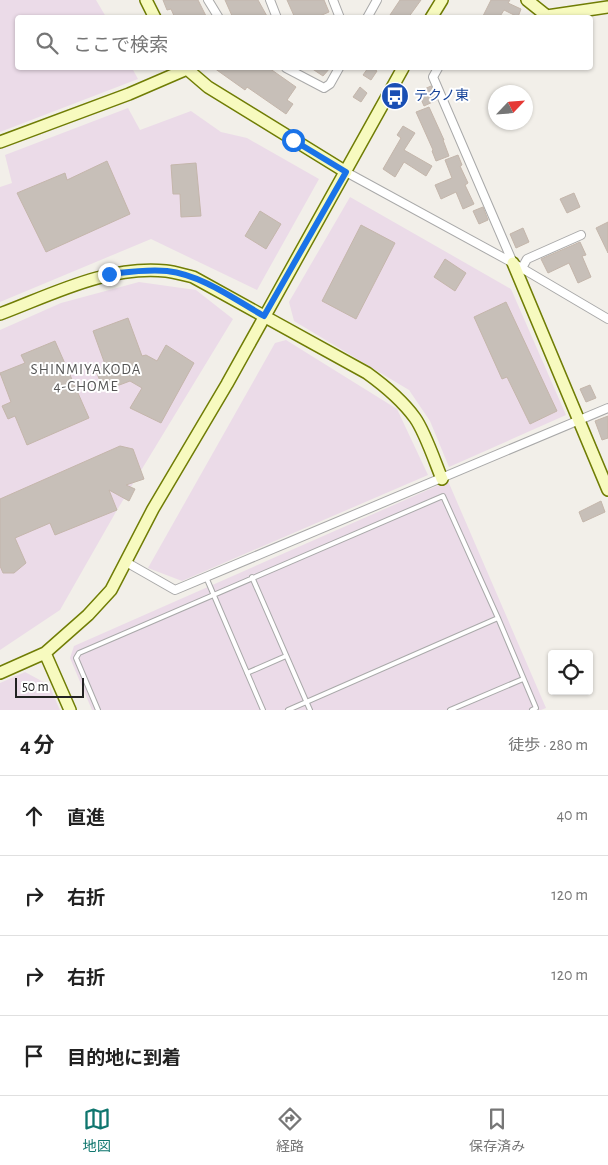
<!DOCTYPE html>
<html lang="ja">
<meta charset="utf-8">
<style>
body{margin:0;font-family:"Alegreya Sans","Noto Sans JP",sans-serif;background:#f2f2f2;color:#222}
.controls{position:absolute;right:15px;bottom:15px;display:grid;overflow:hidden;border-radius:5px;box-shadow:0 1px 4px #0004}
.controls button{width:45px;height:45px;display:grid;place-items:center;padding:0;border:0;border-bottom:1px solid #e0e0e0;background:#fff;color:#222;font:25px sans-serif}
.compass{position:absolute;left:488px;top:85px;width:45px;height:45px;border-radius:50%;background:#fff;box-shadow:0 1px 4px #0004;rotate:64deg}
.scale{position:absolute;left:15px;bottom:12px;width:69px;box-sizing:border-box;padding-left:5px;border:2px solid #222;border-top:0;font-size:14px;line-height:18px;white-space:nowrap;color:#222;-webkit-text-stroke:4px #fff;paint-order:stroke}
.stop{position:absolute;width:15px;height:15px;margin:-11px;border:4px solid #1a73e8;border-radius:50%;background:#fff}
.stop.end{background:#1a73e8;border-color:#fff;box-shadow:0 1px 5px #0008}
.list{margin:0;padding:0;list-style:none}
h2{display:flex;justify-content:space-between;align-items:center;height:65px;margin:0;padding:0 20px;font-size:21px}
h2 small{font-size:16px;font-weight:400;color:#767676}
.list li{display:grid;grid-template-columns:32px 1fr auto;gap:15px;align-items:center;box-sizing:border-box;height:80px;padding:0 20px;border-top:1px solid #e0e0e0}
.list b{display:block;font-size:19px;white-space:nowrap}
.list em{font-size:16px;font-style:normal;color:#767676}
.icon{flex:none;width:28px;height:28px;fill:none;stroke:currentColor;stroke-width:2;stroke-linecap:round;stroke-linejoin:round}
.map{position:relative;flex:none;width:608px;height:710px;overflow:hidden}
.search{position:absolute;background:#fff;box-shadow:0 1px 4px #0004;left:15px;right:15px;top:15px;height:55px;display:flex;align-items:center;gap:12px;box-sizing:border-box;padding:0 18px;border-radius:5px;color:#767676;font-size:19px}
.sheet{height:385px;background:#fff}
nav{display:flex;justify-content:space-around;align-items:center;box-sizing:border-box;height:70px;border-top:1px solid #e0e0e0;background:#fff;font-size:14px;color:#767676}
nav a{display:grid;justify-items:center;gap:2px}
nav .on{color:#0f766e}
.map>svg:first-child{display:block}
.industrial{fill:#ebdbe8}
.building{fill:#c7bfb8;stroke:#c4b6ab}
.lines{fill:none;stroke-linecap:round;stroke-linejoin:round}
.lane-casing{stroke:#a9a9a9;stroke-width:6}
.street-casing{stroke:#a9a9a9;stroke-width:10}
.secondary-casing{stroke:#707d05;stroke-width:14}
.lane{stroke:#fff;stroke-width:4}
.street{stroke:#fff;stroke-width:8}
.secondary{stroke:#f7fabf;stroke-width:11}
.route{stroke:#1a73e8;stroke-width:6}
.labels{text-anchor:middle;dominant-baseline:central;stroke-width:4;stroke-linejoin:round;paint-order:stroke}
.transit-label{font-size:14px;fill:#164399;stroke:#fff;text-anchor:start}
.neighbourhood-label{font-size:15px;letter-spacing:1px;fill:#555;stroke:#fff}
</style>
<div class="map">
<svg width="608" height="710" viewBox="0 0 608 710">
<rect width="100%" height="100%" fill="#f2efe9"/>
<!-- industrial -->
<path class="industrial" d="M 0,0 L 96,0 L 106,17 L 18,18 L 18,68 L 132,68 L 138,79 L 0,132 Z
M 128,108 L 140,130 L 191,111 L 221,132 L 247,138 L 319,179 L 257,290 L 151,239 L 0,302 L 0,187 L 12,183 L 5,155 Z
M 350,197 L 511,289 L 566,415 L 449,467 L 430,421 L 409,390 L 294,321 L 289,302 Z
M 139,282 L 196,290 L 233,319 L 117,510 L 60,610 L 0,650 L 0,330 L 61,303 Z
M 286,340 L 397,409 L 428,475 L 182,581 L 148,568 L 275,343 Z
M 448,481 L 546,708 L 541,710 L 92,710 L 70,658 L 74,646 Z
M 25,672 L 49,685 L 60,710 L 0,710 L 0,683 Z"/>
<!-- building -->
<path class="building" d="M 163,0 L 198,0 L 207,18 L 175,18 L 171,9 L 167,10 Z
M 225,0 L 258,0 L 268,18 L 233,18 Z
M 287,0 L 324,0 L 329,12 L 315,18 L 295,18 Z
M 400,0 L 421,0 L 408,18 L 395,18 L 390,15 Z
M 491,0 L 510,0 L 508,3 L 521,9 L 518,17 L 504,10 L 499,18 L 482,18 Z
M 214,68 L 269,68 L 296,87 L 287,100 L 293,104 L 286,114 L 247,87 L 245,90 Z
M 311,68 L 330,68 L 323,76 Z
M 368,68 L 372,68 L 377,71 L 371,80 L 363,75 Z
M 431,86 L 437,100 L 424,106 L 418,92 Z
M 360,87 L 367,93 L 361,102 L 353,97 Z
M 429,107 L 444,140 L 443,140 L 449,156 L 436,161 L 432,151 L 433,150 L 416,112 Z
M 403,126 L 415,133 L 404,150 L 432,166 L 426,176 L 404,162 L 395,177 L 383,169 L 401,138 L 397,135 Z
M 458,155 L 462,165 L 460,166 L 468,183 L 465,185 L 474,204 L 463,209 L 456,192 L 441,199 L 435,185 L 452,178 L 445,160 Z
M 107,161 L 130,214 L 46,252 L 17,193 L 65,173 L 67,180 Z
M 196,163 L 201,216 L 181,217 L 180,194 L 173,194 L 171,165 Z
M 574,193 L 580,207 L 567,213 L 560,199 Z
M 483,207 L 488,220 L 479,224 L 473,211 Z
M 260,211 L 281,224 L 266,249 L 245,236 Z
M 608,222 L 608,253 L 596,228 Z
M 361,225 L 395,243 L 356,319 L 322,301 Z
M 523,228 L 529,242 L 516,248 L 510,234 Z
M 580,242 L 586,255 L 582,256 L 591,277 L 578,283 L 569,263 L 548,273 L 541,259 Z
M 445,259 L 466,273 L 455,291 L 434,277 Z
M 506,302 L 557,411 L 530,424 L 507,377 L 502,379 L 474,317 Z
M 128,318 L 142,356 L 146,355 L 157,361 L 166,345 L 194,363 L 161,423 L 130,408 L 142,388 L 130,381 L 114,387 L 113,382 L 102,386 L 96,371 L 106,367 L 93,331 Z
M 55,341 L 89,418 L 27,445 L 15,416 L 8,419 L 2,406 L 11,402 L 0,373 L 25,363 L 21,355 Z
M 590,385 L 596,398 L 586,402 L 580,389 Z
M 608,416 L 608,438 L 602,440 L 595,421 Z
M 120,446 L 133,449 L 144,479 L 126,485 L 135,489 L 129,501 L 109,490 L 117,510 L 55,535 L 50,523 L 15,538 L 26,563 L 14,573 L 3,573 L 0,566 L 0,499 Z
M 601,501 L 605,512 L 583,522 L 579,512 Z"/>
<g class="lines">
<!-- lane casing -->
<g class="lane-casing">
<path id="lane" d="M 206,577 L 263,710
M 252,577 L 310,710
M 247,673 L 286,656
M 98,710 L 76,658 L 79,653 L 443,496 L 498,618 L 536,708 L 532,710
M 288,710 L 498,618
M 450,710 L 523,679"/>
</g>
<!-- street casing -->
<g class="street-casing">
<path id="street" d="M 208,0 L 219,18
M 270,0 L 277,18
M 333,0 L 340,18
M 367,18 L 377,0
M 286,68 L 324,88 L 330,84 L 339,68
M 438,68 L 433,77 L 513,263
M 346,172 L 513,263 L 608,319
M 522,268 L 527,259 L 581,235
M 126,562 L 175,590 L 608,408"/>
</g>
<!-- secondary casing -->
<g class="secondary-casing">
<path id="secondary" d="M 146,0 L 155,18
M 527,0 L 547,16 L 608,7
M 431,18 L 442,0
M 0,142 L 129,94 L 187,69 L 208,87 L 346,172
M 513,263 L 608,490
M 0,314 C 53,294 108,265 166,271 C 175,272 184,275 193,277 L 367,373 C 385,386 402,400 415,418 C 425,432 435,462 442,479
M 45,653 L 70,710
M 0,673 L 45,653 L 88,615 L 111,590 L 153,509 L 227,384 L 403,68"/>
</g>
<!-- lane -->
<use href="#lane" class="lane"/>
<!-- street -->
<use href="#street" class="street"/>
<!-- secondary -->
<use href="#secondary" class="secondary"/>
</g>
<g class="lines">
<!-- route -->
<path class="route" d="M 109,274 C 128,272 147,269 167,271 C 202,275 234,299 264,316 L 346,172 L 293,140"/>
</g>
<!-- icons -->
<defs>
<g id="bus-disc" transform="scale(1.4375)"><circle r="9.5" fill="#1a4fb4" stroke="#fff"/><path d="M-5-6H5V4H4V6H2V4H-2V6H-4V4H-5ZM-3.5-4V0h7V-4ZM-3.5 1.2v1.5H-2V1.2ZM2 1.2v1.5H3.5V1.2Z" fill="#fff"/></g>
</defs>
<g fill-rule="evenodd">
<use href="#bus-disc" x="395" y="96"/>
</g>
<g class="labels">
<!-- transit labels -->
<g class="transit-label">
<text x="414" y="96">テクノ東</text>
</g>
<!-- neighbourhood labels -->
<g class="neighbourhood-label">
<text x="86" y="369">SHINMIYAKODA<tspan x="86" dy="17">4-CHOME</tspan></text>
</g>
</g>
</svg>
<div class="controls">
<button><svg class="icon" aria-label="locate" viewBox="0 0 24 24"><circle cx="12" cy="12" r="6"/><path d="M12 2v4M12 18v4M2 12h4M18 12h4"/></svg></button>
</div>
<svg class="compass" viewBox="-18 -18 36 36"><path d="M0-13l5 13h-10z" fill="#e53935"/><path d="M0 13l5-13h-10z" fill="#767676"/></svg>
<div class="scale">50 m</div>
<div class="stop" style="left:293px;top:140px"></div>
<div class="stop end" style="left:109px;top:274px"></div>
<div class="search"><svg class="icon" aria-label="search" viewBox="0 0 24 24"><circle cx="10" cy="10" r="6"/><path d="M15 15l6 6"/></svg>ここで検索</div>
</div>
<section class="sheet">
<h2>4 分<small>徒歩 · 280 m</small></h2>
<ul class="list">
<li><svg class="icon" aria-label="ahead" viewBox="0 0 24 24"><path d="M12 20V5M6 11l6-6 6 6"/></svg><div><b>直進</b></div><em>40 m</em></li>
<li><svg class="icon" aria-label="right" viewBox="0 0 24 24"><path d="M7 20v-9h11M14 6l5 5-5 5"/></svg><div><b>右折</b></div><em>120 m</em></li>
<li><svg class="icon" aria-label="right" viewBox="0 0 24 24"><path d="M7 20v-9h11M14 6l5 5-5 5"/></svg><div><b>右折</b></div><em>120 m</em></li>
<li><svg class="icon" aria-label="arrive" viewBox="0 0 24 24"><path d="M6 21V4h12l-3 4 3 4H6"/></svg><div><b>目的地に到着</b></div></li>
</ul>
</section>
<nav>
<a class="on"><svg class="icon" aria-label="map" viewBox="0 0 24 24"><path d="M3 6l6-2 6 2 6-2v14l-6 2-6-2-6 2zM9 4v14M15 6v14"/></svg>地図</a>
<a><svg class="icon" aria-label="directions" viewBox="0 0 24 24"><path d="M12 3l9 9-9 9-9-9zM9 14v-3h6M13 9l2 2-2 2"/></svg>経路</a>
<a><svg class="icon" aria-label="saved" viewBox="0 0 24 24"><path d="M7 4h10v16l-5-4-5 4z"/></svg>保存済み</a>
</nav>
